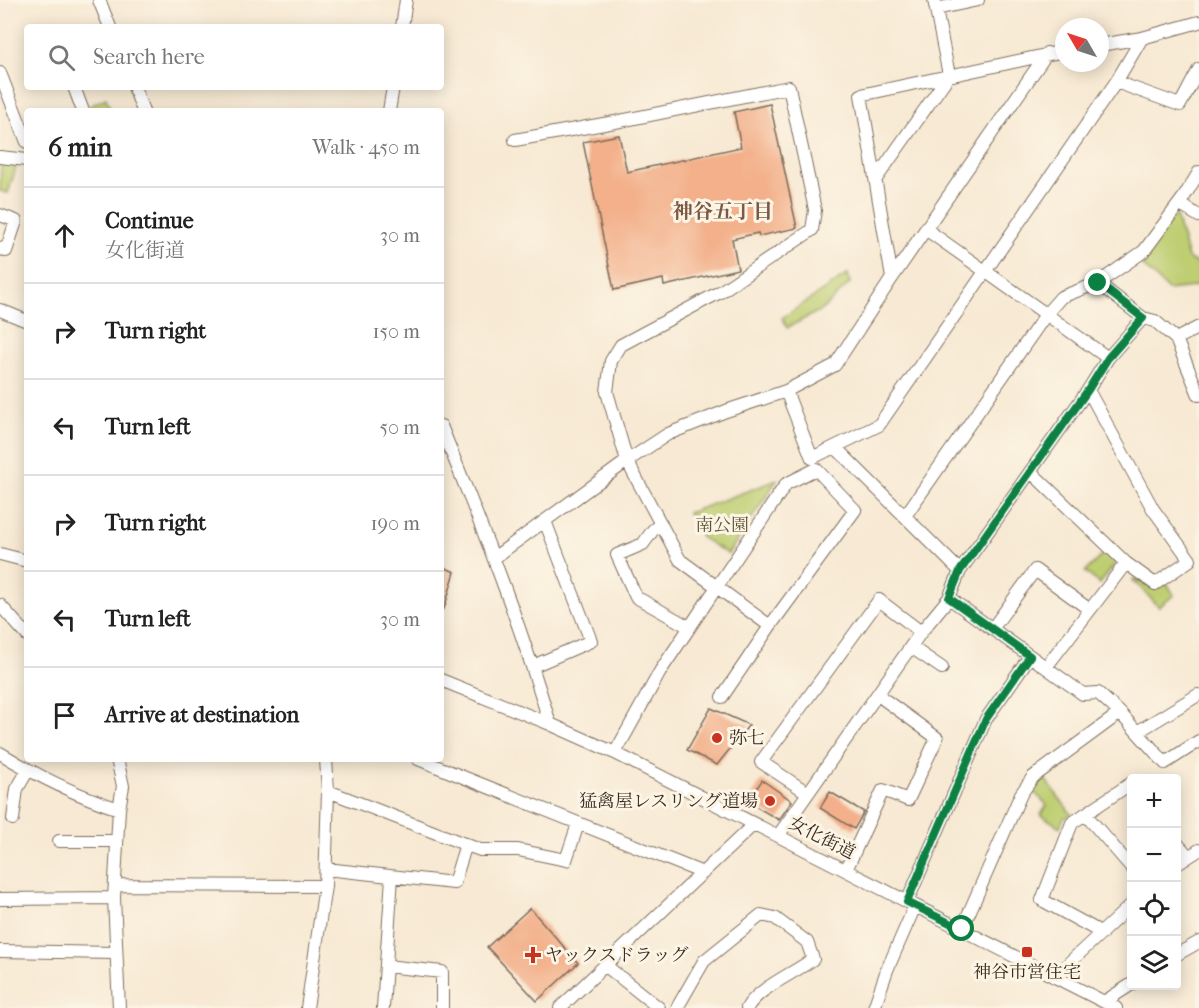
<!DOCTYPE html>
<meta charset="utf-8">
<style>
body{margin:0;font-family:"IM FELL French Canon","Noto Serif JP",serif;background:#f6f6f6;color:#222}
.controls{position:absolute;right:18px;bottom:18px;display:grid;overflow:hidden;border-radius:6px;box-shadow:0 3px 15px #0003}
.controls button{width:54px;height:54px;display:grid;place-items:center;padding:0;border:0;border-bottom:2px solid #e0e0e0;background:#fff;color:#222;font:30px sans-serif}
.compass{position:absolute;left:1055px;top:18px;width:54px;height:54px;border-radius:50%;background:#fff;box-shadow:0 3px 15px #0003;rotate:309deg}
.stop{position:absolute;width:18px;height:18px;margin:-14px;border:4px solid #0b8043;border-radius:50%;background:#fff}
.stop.end{background:#0b8043;border-color:#fff;box-shadow:0 2px 6px #0008}
.list{margin:0;padding:0;list-style:none}
h2{display:flex;justify-content:space-between;align-items:center;height:78px;margin:0;padding:0 24px;font-size:26px}
h2 small{font-size:20px;font-weight:400;color:#767676}
.list li{display:grid;grid-template-columns:39px 1fr auto;gap:18px;align-items:center;box-sizing:border-box;height:96px;padding:0 24px;border-top:2px solid #e0e0e0}
.list b{display:block;font-size:22px;white-space:nowrap}
.list p{margin:0;font-size:20px;white-space:nowrap;color:#767676}
.list em{font-size:20px;font-style:normal;color:#767676}
.icon{flex:none;width:33px;height:33px;fill:none;stroke:currentColor;stroke-width:2;stroke-linecap:round;stroke-linejoin:round}
.map{position:relative;flex:none;width:1199px;height:1008px;overflow:hidden}
.search{position:absolute;background:#fff;box-shadow:0 3px 15px #0003;left:24px;top:24px;width:420px;height:66px;display:flex;align-items:center;gap:15px;box-sizing:border-box;padding:0 21px;border-radius:6px;color:#767676;font-size:22px}
.panel{position:absolute;background:#fff;box-shadow:0 3px 15px #0003;left:24px;top:108px;width:420px;height:654px;border-radius:6px}
.map>svg:first-child{display:block}
.green{fill:#bece71;stroke:#7c7c48;stroke-width:1.5}
.building{fill:#f3b08a}
.lines{fill:none;stroke-linecap:round;stroke-linejoin:round}
.minor-casing{stroke:#7d6d5d;stroke-width:14}
.minor{stroke:#fff;stroke-width:12}
.route{stroke:#0b8043;stroke-width:8}
.poi-dot{fill:#c8321e;stroke:#fcf5e5;stroke-width:2}
.labels{text-anchor:middle;dominant-baseline:central;stroke-width:6;stroke-linejoin:round;paint-order:stroke}
.park-label{font-size:18px;fill:#5c5333;stroke:#fcf5e5}
.poi-label{font-size:18px;fill:#3b2a1e;stroke:#fcf5e5;text-anchor:start}
.street-label{font-size:18px;fill:#3b2a1e;stroke:#fcf5e5}
.neighbourhood-label{font-size:20px;font-weight:bold;fill:#7b5944;stroke:#fcf5e5}
</style>
<div class="map">
<svg width="1199" height="1008" viewBox="0 0 1199 1008">
<rect width="100%" height="100%" fill="#fcf5e5"/>
<filter id="ink" filterUnits="userSpaceOnUse"><feTurbulence type="fractalNoise" baseFrequency=".0167" numOctaves="2"/><feDisplacementMap in="SourceGraphic" scale="12" xChannelSelector="R" yChannelSelector="G"/><feConvolveMatrix kernelMatrix="1 2 1 2 8 2 1 2 1" color-interpolation-filters="sRGB"/></filter>
<filter id="wash" filterUnits="userSpaceOnUse"><feTurbulence type="fractalNoise" baseFrequency=".008" numOctaves="4" result="noise"/><feDisplacementMap in="SourceGraphic" scale="24" xChannelSelector="R" yChannelSelector="G"/><feGaussianBlur stdDeviation="1.35" result="paint"/><feColorMatrix in="noise" values="0 0 0 0 0 0 0 0 0 0 0 0 0 0 0 0 0 1.4 0 .05"/><feComposite in="paint" operator="in"/></filter>
<g filter="url(#wash)">
<rect width="100%" height="100%" fill="#f7e9d3"/>
<!-- green -->
<path class="green" d="M 106,98 L 111,111 L 87,111 L 85,108 Z
M 1,161 L 17,164 L 8,193 L 0,191 Z
M 1175,213 L 1188,258 L 1199,265 L 1199,282 L 1194,287 L 1168,290 L 1137,260 Z
M 848,274 L 850,283 L 823,309 L 787,328 L 782,318 Z
M 777,480 L 728,554 L 702,538 L 688,513 Z
M 1106,551 L 1115,559 L 1115,564 L 1100,584 L 1085,572 Z
M 1135,578 C 1148,586 1153,589 1167,583 L 1174,595 L 1159,607 L 1133,580 Z
M 1042,775 L 1072,815 L 1064,818 L 1060,827 L 1041,815 L 1047,805 L 1029,787 Z"/>
<g id="blocks">
<!-- building -->
<path class="building" d="M 770,104 L 797,228 L 759,236 L 758,233 L 732,239 L 738,269 L 664,286 L 663,279 L 614,290 L 583,142 L 619,135 L 627,172 L 636,170 L 741,147 L 734,112 Z
M 441,566 L 455,572 L 444,609 L 441,609 Z
M 711,708 L 749,725 L 717,765 L 687,750 Z
M 762,780 L 792,801 L 779,820 L 748,802 Z
M 830,792 L 864,812 L 854,829 L 820,808 Z
M 530,908 L 578,963 L 537,1001 L 487,947 Z"/>
</g>
</g>
<g filter="url(#ink)">
<use href="#blocks" fill-opacity="0" stroke="#7d6d5d" stroke-width="1.5"/>
<g class="lines">
<!-- minor casing -->
<g class="minor-casing">
<path id="minor" d="M 99,0 L 110,27
M 936,9 L 978,0
M 402,27 L 406,0
M 1100,45 L 1142,38 L 1199,22
M 0,73 L 27,142
M 1116,82 L 1180,105 L 1199,69
M 74,87 L 83,111
M 134,87 L 143,111
M 389,111 L 393,87
M 515,140 L 615,122 L 789,87 L 815,210 L 812,230 L 720,292 L 621,345 L 611,361 L 607,392 L 627,461 L 680,560 L 770,626
M 0,157 L 27,160
M 876,179 L 949,75 L 934,0
M 1179,204 L 1199,216
M 0,215 L 16,221 L 6,251 L 0,248
M 927,230 L 1108,358
M 892,278 L 861,95 L 1064,51
M 1098,283 L 1143,318 L 1155,321 L 1176,339 L 1199,395
M 0,310 L 27,321
M 1176,339 L 1199,327
M 786,391 L 812,458 L 879,425 L 1116,82 L 1142,38
M 441,426 C 481,524 520,622 550,724
M 836,448 L 960,571
M 1031,472 L 1126,563 L 1155,584 L 1190,560 L 1153,509 L 1088,390
M 905,516 L 1047,313 L 1061,297 L 1098,283 L 1144,251 L 1184,197 L 1199,172
M 661,524 L 653,530 L 643,544 L 617,555 L 636,597 L 689,627
M 0,554 L 27,561
M 495,557 L 627,461 L 668,434 L 726,411 L 786,391 L 835,365 L 892,278 L 1047,53
M 949,598 L 1083,694 L 1098,693 L 1120,713 L 1165,763 L 1199,741
M 0,605 L 27,635
M 992,629 L 1035,570 L 1090,610
M 911,647 L 942,668
M 533,666 L 591,641 L 545,521
M 1046,667 L 1126,563
M 441,680 L 550,724 L 615,753 L 1116,1008
M 1137,732 L 1198,695
M 0,753 C 39,777 75,795 119,809 L 114,898 L 119,1008
M 615,753 L 661,670 L 786,484 L 816,469 L 855,510 L 770,626 L 722,697
M 117,759 L 123,786 L 119,809
M 418,759 L 703,873
M 328,791 L 480,850 L 518,850 L 566,860 L 578,824
M 808,793 L 761,762 L 879,600 L 921,632
M 1085,814 L 1132,868
M 13,819 L 17,789 L 28,770
M 778,836 L 921,632 L 949,598 L 960,571 L 1088,390 L 1108,358 L 1143,318
M 59,841 L 116,841
M 1176,842 L 1188,856
M 1176,865 L 1199,850
M 326,869 L 454,883 L 466,844
M 846,870 L 883,790 L 908,800 L 937,738 L 878,695
M 115,885 L 325,886
M 0,899 L 114,898
M 907,902 L 986,719 L 1030,656
M 962,929 L 1021,794 L 1033,777 L 1120,713
M 1102,933 L 1042,900 L 1072,823 L 1130,784 L 1132,786
M 0,951 L 115,953
M 1176,955 L 1199,942
M 386,966 L 442,972 L 442,1008
M 606,966 L 659,1008
M 1054,977 L 1132,904
M 1104,1002 L 1132,984
M 307,1008 L 325,886 L 328,791 L 326,759
M 383,1008 L 392,877
M 560,1008 L 754,824
M 677,1008 L 704,961 L 761,915 L 775,918 L 807,942 L 813,959 C 795,973 758,988 747,1008
M 874,1008 L 887,970 L 915,906"/>
</g>
<!-- minor -->
<use href="#minor" class="minor"/>
</g>
</g>
<g class="lines" filter="url(#ink)">
<!-- route -->
<path class="route" d="M 962,929 L 907,902 L 986,719 L 1030,656 L 949,598 L 960,571 L 1088,390 L 1108,358 L 1143,318 L 1098,283"/>
</g>
<!-- markers -->
<g class="poi-dot">
<circle cx="717" cy="738" r="6"/>
<circle cx="770" cy="801" r="6"/>
<rect x="1021" y="946" width="12" height="12" rx="3"/>
<path d="M530 946h6v6h6v6h-6v6h-6v-6h-6v-6h6z"/>
</g>
<g class="labels">
<!-- park labels -->
<g class="park-label">
<text x="722" y="525">南公園</text>
</g>
<!-- poi labels -->
<g class="poi-label">
<text x="729" y="738">弥七</text>
<text x="758" y="801" text-anchor="end">猛禽屋レスリング道場</text>
<text x="545" y="955">ヤックスドラッグ</text>
<text x="1027" y="972" text-anchor="middle">神谷市営住宅</text>
</g>
<!-- street labels -->
<g class="street-label">
<text transform="translate(822 838) rotate(27)">女化街道</text>
</g>
<!-- neighbourhood labels -->
<g class="neighbourhood-label">
<text x="723" y="211">神谷五丁目</text>
</g>
</g>
</svg>
<div class="controls">
<button>+</button>
<button>−</button>
<button><svg class="icon" aria-label="locate" viewBox="0 0 24 24"><circle cx="12" cy="12" r="6"/><path d="M12 2v4M12 18v4M2 12h4M18 12h4"/></svg></button>
<button><svg class="icon" aria-label="layers" viewBox="0 0 24 24"><path d="M12 4l9 5-9 5-9-5zM3 14l9 5 9-5"/></svg></button>
</div>
<svg class="compass" viewBox="-18 -18 36 36"><path d="M0-13l5 13h-10z" fill="#e53935"/><path d="M0 13l5-13h-10z" fill="#767676"/></svg>
<div class="stop" style="left:962px;top:929px"></div>
<div class="stop end" style="left:1098px;top:283px"></div>
<div class="search"><svg class="icon" aria-label="search" viewBox="0 0 24 24"><circle cx="10" cy="10" r="6"/><path d="M15 15l6 6"/></svg>Search here</div>
<section class="panel">
<h2>6 min<small>Walk · 450 m</small></h2>
<ul class="list">
<li><svg class="icon" aria-label="ahead" viewBox="0 0 24 24"><path d="M12 20V5M6 11l6-6 6 6"/></svg><div><b>Continue</b><p>女化街道</p></div><em>30 m</em></li>
<li><svg class="icon" aria-label="right" viewBox="0 0 24 24"><path d="M7 20v-9h11M14 6l5 5-5 5"/></svg><div><b>Turn right</b></div><em>150 m</em></li>
<li><svg class="icon" aria-label="left" viewBox="0 0 24 24"><path d="M17 20v-9H6M10 6l-5 5 5 5"/></svg><div><b>Turn left</b></div><em>50 m</em></li>
<li><svg class="icon" aria-label="right" viewBox="0 0 24 24"><path d="M7 20v-9h11M14 6l5 5-5 5"/></svg><div><b>Turn right</b></div><em>190 m</em></li>
<li><svg class="icon" aria-label="left" viewBox="0 0 24 24"><path d="M17 20v-9H6M10 6l-5 5 5 5"/></svg><div><b>Turn left</b></div><em>30 m</em></li>
<li><svg class="icon" aria-label="arrive" viewBox="0 0 24 24"><path d="M6 21V4h12l-3 4 3 4H6"/></svg><div><b>Arrive at destination</b></div></li>
</ul>
</section>
</div>
